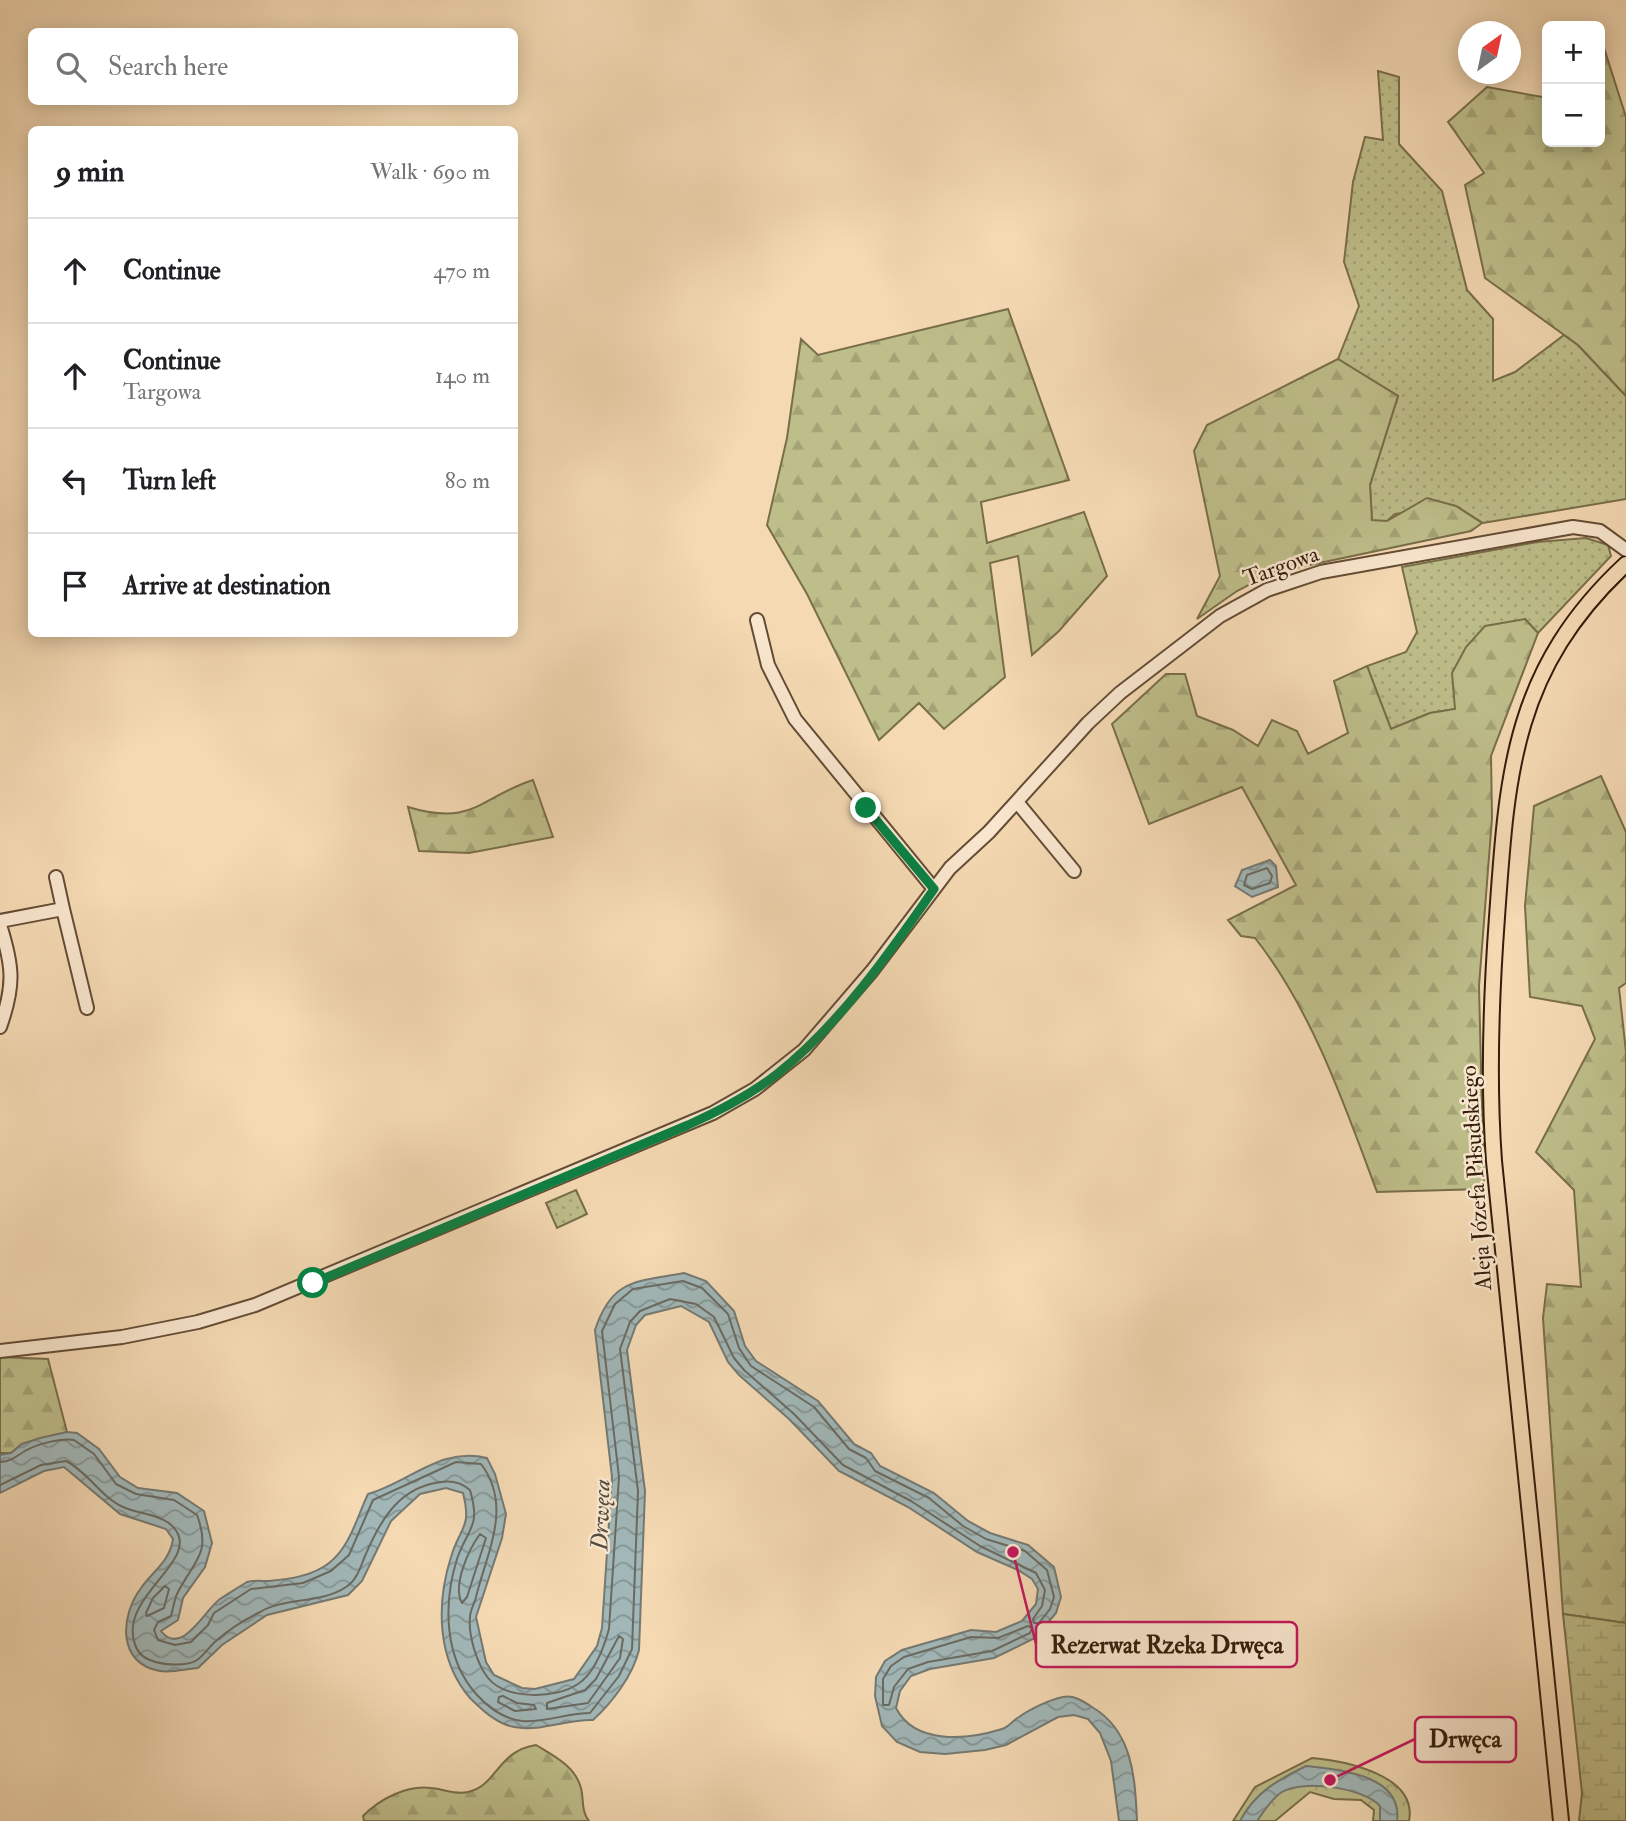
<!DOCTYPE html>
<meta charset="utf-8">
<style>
body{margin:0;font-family:"IM FELL Double Pica",serif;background:#f6f6f6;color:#202124}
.controls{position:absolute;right:21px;top:21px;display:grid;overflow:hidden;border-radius:10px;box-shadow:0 4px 18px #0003}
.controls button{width:63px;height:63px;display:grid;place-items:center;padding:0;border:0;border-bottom:2px solid #e0e0e0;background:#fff;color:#202124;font:35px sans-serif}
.compass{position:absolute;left:1458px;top:21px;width:63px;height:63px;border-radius:50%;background:#fff;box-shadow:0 4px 18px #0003;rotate:33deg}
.stop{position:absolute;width:21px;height:21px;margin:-16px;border:5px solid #0b8043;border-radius:50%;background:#fff}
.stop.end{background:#0b8043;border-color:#fff;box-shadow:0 2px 7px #0008}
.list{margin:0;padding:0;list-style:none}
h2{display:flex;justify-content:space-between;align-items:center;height:91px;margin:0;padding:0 28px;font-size:30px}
h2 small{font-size:23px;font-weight:400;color:#757577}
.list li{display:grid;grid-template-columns:46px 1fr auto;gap:21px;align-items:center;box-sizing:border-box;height:105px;padding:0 28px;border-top:2px solid #e0e0e0}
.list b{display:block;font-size:26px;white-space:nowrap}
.list p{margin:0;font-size:23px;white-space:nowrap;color:#757577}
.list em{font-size:23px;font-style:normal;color:#757577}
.icon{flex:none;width:38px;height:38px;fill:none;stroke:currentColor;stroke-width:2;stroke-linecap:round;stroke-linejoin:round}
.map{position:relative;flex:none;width:1626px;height:1821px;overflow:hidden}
.search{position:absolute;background:#fff;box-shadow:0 4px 18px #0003;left:28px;top:28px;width:490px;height:77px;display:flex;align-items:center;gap:18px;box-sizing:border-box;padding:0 24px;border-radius:10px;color:#757577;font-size:26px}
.panel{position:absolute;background:#fff;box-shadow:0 4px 18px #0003;left:28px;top:126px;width:490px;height:511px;border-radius:10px}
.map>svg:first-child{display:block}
.grass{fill:url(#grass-dots);stroke:#796e4a;stroke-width:2}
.forest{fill:url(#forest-firs);stroke:#796e4a;stroke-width:2}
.wetland{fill:url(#wetland-marsh);stroke:#796e4a;stroke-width:2}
.park{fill:url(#park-crowns);stroke:#796e4a;stroke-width:2}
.water{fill:url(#water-waves);stroke:#757972;stroke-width:2}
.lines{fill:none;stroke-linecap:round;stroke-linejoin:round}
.shore{stroke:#6a6a61;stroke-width:2}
.minor-casing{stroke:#644c34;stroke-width:16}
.major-casing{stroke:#341d0a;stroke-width:18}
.minor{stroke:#f8e6ce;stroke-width:12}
.major{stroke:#f4d9b3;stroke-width:14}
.route{stroke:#0b8043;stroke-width:9}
.labels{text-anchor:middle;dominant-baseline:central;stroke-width:5;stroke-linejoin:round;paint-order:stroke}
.street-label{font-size:23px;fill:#341d0a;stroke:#f8e6ce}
.water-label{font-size:24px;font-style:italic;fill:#554b3e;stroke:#f8e6ce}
.leader{fill:none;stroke:#c2185b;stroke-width:2.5}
.callout-dot{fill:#c2185b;stroke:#f8e6ce;stroke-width:2.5}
.callout{fill:#f8e6ce;stroke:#c2185b;stroke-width:2.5}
.callout-label{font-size:24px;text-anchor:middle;font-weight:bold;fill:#341d0a}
</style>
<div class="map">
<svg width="1626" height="1821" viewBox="0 0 1626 1821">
<defs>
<pattern id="grass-dots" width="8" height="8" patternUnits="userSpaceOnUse" patternTransform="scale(1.75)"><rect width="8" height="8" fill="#bebe8a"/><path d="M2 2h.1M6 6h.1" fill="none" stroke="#a4a376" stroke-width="1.8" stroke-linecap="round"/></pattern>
<pattern id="forest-firs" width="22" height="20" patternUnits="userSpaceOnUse" patternTransform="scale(1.75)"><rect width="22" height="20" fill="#bebe8a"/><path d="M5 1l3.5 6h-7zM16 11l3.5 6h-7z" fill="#a4a376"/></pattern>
<pattern id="wetland-marsh" width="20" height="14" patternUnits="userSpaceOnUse" patternTransform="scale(1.75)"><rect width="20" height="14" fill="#bebe8a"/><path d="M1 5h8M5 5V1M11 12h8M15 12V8" fill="none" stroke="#a4a376"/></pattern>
<pattern id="park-crowns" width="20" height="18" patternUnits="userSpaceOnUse" patternTransform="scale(1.75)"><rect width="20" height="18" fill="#bebe8a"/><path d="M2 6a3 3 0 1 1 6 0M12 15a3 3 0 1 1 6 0" fill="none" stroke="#a4a376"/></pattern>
<pattern id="water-waves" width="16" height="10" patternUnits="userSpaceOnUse" patternTransform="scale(1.75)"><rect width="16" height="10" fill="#a1b7b8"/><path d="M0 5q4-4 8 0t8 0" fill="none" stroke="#849494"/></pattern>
</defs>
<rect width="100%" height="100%" fill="#f4d9b3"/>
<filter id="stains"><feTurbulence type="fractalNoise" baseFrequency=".00286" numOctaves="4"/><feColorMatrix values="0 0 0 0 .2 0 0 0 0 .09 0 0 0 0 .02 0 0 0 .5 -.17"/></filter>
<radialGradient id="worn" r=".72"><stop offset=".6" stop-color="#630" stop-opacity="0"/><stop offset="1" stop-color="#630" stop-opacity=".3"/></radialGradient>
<!-- grass -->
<path class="grass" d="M 1378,71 L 1399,77 L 1399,144 L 1442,191 L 1467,290 L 1493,319 L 1493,381 L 1515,372 L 1564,335 L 1578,345 L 1626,396 L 1626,499 L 1483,523 L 1456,506 L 1395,514 L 1387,521 L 1372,521 L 1370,485 L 1398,396 L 1338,359 L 1359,306 L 1344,262 L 1353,182 L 1365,137 L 1383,140 Z
M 1586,538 L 1608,545 L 1611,556 L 1538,633 L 1525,619 L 1456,709 L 1430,713 L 1391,729 L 1367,666 L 1406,652 L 1417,632 L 1402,567 L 1537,542 Z
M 576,1190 L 587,1214 L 557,1228 L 546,1203 Z"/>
<!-- forest -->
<path class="forest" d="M 1600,46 L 1604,48 L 1626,117 L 1626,396 L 1578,345 L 1485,278 L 1465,185 L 1484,173 L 1448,122 L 1487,87 L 1542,97 L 1547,91 L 1547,142 L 1600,142 Z
M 1008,309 L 1069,480 L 981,502 L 987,543 L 1084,512 L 1107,576 L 1059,631 L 1032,655 L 1018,556 L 990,563 L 1005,677 L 944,729 L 919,703 L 879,740 L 807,594 L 767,525 L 787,438 L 801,339 L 818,355 Z
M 1338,359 L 1398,396 L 1370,485 L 1372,520 L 1387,521 L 1427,498 L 1456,506 L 1482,523 L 1471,531 L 1272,573 L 1237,591 L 1197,619 L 1220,576 L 1194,451 L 1207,425 Z
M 1525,619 L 1538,633 L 1491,756 L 1492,818 L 1479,986 L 1484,1189 L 1377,1192 C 1345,1106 1312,1010 1255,938 L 1241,936 L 1228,920 L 1296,885 L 1242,787 L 1149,824 L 1112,724 L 1166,674 L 1185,674 L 1197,716 L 1233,730 L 1258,746 L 1272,720 L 1297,731 L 1308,754 L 1348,733 L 1334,681 L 1367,666 L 1391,729 L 1430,713 L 1455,709 L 1452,673 L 1466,647 L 1485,626 Z
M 1601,776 L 1626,832 L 1626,983 L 1619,988 L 1626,1052 L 1626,1623 L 1563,1614 L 1543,1318 L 1547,1284 L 1581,1287 L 1574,1190 L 1536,1152 L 1595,1039 L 1582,1006 L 1530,997 L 1525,906 L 1534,806 Z
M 533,780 L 553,837 L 469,853 L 419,851 L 408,807 C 474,827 480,797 533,780 Z
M 0,1357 L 48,1359 L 67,1432 L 22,1444 L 11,1453 L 0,1453 Z
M 536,1745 C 554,1756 575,1766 581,1788 C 584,1800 581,1811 589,1821 L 364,1821 L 363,1816 C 380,1799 406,1785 431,1788 C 444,1789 455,1795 468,1792 C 497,1786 497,1751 536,1745 Z"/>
<!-- wetland -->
<path class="wetland" d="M 1563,1614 L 1626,1623 L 1626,1821 L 1579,1821 L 1582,1793 Z"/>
<!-- park -->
<path class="park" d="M 1312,1758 C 1345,1761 1418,1775 1409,1821 L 1373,1821 L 1374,1810 L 1361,1800 L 1334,1799 L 1310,1792 L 1275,1821 L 1233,1821 L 1255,1787 Z"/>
<!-- water -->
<path class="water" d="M 1270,860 L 1276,866 L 1278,887 L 1252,897 L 1235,886 L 1242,870 Z
M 684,1273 L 706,1281 L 734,1311 L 745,1346 L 756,1361 L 818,1401 L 854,1444 L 871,1453 L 880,1466 L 934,1493 L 968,1521 L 990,1533 L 1028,1545 L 1054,1567 L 1061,1597 L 1056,1613 L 1035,1638 L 994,1658 L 930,1669 L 911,1676 L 900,1691 L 896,1708 C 915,1745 967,1740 1002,1729 C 1009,1727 1012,1721 1019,1717 C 1030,1709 1049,1700 1063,1697 C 1074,1695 1083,1701 1092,1707 C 1133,1731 1135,1778 1137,1821 L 1119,1821 L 1111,1761 L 1100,1733 L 1088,1719 L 1074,1715 L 1058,1717 L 1006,1745 L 985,1750 L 945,1754 L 920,1752 L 897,1742 L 882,1726 L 875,1696 L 876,1677 L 885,1661 L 902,1650 L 971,1630 L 996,1632 L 1022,1621 L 1036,1604 L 1038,1589 L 1032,1579 L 1018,1570 L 977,1552 L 908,1507 L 839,1471 L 789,1419 L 739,1375 L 728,1362 L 709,1322 L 681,1306 L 645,1315 L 636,1325 L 627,1350 L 645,1491 L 639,1650 C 633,1675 612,1703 593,1720 C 567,1719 541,1732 514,1727 C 497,1724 482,1710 470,1698 C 437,1660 436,1604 451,1557 C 460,1526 472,1529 463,1493 L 446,1488 L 420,1494 L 391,1521 L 362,1581 L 348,1595 L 267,1615 L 222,1645 L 198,1668 C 186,1669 171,1673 160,1671 C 117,1664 120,1616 141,1588 C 153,1571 170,1561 173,1539 L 166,1529 L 120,1514 L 64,1467 L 44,1471 L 0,1493 L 0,1455 L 11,1453 L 22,1444 L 40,1438 L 67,1432 L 77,1433 L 99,1449 L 120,1477 L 138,1488 L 177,1493 L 204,1511 L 212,1543 L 205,1567 L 183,1598 L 178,1620 L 161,1631 C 182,1658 206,1608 220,1599 C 228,1594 240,1586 247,1582 C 253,1580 262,1581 269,1581 C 289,1579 313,1576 329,1563 C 350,1547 357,1517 368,1494 C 409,1483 440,1446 487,1458 L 495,1474 L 506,1514 L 502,1538 L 476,1617 L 486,1662 L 494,1675 L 522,1688 L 535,1689 L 574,1679 L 597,1646 L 602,1628 L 612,1477 L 595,1330 C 612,1278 637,1282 684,1273 Z
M 1306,1766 C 1338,1770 1403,1774 1397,1821 L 1380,1821 L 1380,1806 C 1364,1788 1304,1779 1282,1792 C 1272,1798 1264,1811 1257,1821 L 1240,1821 C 1255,1792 1278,1780 1306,1766 Z"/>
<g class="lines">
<!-- shore -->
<path class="shore" d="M 1267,868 L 1272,876 L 1270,883 L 1252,889 L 1244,885 L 1247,875 Z
M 0,1462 C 12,1461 15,1457 25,1451 C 37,1444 60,1438 74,1440 L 94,1454 L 116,1484 L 136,1494 L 174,1500 L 197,1515 C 212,1555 193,1561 177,1594 C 174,1601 173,1609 171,1616 L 158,1622 L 154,1630 L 158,1640 L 175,1645 L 191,1642 L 208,1625 L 214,1613 L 251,1589 L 303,1583 L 331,1571 L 349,1555 L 373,1500 L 456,1462 L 481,1464 C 513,1506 487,1552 476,1597 C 475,1603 470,1610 470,1617 C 468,1635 477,1664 488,1678 C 506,1700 556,1699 578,1684 C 595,1673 604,1647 609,1629 L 619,1477 L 602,1331 L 615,1304 L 633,1289 L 683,1281 L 702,1288 L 728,1314 L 739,1348 L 751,1366 L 814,1407 L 849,1449 L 866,1458 L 875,1471 L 929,1498 L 963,1526 L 986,1539 L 1025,1551 L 1047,1570 L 1054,1597 L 1050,1609 L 1039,1623 L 1034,1623 L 1033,1619 L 1042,1606 L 1045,1590 L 1036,1573 L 980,1546 L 911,1501 L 843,1465 L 794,1414 L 744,1370 L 734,1358 L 714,1317 L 696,1304 L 670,1299 L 640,1311 L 630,1322 L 620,1349 L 638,1491 L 632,1649 L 619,1676 L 590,1713 C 567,1713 545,1723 522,1721 C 504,1719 488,1707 477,1695 C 444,1659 443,1604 457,1559 C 468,1527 481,1528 470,1490 C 460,1481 447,1480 435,1483 C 397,1490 379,1523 365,1556 C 360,1568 357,1580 346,1587 C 321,1604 285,1597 260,1612 C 244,1620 229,1629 216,1641 C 209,1647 204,1655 197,1660 C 187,1667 161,1665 150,1660 C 141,1657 136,1650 134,1641 C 122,1598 192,1564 178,1534 C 169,1514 140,1515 123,1507 C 102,1498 88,1472 66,1461 L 41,1465 L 0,1485
M 480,1534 L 486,1538 L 467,1597 L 462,1603 C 452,1585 469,1549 480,1534 Z
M 165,1586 L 169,1589 L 164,1608 L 147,1616 L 146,1613 L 153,1598 Z
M 1028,1626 L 1032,1628 L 1030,1633 L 992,1651 L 928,1662 L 908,1669 L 894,1687 L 889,1705 L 883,1705 L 883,1679 L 891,1666 L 904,1657 L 971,1637 L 998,1638 Z
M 619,1636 L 623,1639 L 620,1658 L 588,1703 L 547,1709 L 547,1703 L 585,1690 L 596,1679 Z
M 503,1696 L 517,1703 L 534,1705 L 536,1709 L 515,1711 L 498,1702 L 499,1697 Z"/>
<!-- minor casing -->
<g class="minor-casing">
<path id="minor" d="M 757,620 L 768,665 L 795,719 L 934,889
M 1017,802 L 1074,871
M 56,877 L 63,909
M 0,921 L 63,909 L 87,1008
M 0,925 C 13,966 15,985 0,1027
M 0,1351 L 122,1337 L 198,1322 L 255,1305 L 713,1113 L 755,1089 L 804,1050 L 872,971 L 950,868 L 989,832 L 1088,723 L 1120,693 L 1220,616 L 1267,590 L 1321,572 L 1573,527 L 1600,531 L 1626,550"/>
</g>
<!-- major casing -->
<g class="major-casing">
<path id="major" d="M 1561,1821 L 1494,1161 C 1488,1079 1491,998 1497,917 C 1507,773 1513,669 1626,564"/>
</g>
<!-- minor -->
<use href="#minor" class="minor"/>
<!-- major -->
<use href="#major" class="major"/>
</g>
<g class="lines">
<!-- route -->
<path class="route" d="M 313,1283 L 688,1125 C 719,1111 750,1095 777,1074 C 839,1025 889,954 934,889 L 866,808"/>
</g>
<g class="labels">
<!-- street labels -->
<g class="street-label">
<text transform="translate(1281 566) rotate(-20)">Targowa</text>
<text transform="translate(1476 1178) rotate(-94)">Aleja Józefa Piłsudskiego</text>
</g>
<!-- water labels -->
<g class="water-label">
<text transform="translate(601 1515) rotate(-88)">Drwęca</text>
</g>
</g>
<!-- callouts -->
<path class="leader" d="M1013 1552L1036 1644M1330 1780L1415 1739"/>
<g class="callout-dot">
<circle cx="1013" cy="1552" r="7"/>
<circle cx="1330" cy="1780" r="7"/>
</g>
<g class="callout">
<rect x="1036" y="1622" width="261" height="45" rx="7"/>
<rect x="1415" y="1717" width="101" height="45" rx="7"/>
</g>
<g class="callout-label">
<text x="1167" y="1653">Rezerwat Rzeka Drwęca</text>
<text x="1465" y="1747">Drwęca</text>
</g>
<rect width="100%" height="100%" filter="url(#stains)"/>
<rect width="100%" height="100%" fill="url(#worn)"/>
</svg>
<div class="controls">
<button>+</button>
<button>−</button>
</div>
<svg class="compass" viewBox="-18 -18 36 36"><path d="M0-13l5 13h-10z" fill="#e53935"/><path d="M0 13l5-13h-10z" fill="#757577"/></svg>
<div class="stop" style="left:313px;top:1283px"></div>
<div class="stop end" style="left:866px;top:808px"></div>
<div class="search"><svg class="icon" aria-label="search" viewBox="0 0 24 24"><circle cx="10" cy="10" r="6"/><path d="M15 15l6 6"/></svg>Search here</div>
<section class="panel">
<h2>9 min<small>Walk · 690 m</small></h2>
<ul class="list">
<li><svg class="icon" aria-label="ahead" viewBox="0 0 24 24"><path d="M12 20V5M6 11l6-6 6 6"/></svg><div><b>Continue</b></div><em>470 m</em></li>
<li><svg class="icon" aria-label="ahead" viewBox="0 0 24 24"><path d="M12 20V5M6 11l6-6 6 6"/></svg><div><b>Continue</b><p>Targowa</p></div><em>140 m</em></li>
<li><svg class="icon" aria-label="left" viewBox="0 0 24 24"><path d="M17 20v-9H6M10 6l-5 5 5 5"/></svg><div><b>Turn left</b></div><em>80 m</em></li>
<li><svg class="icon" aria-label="arrive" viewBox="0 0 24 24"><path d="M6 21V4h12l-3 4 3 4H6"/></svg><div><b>Arrive at destination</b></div></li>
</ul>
</section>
</div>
